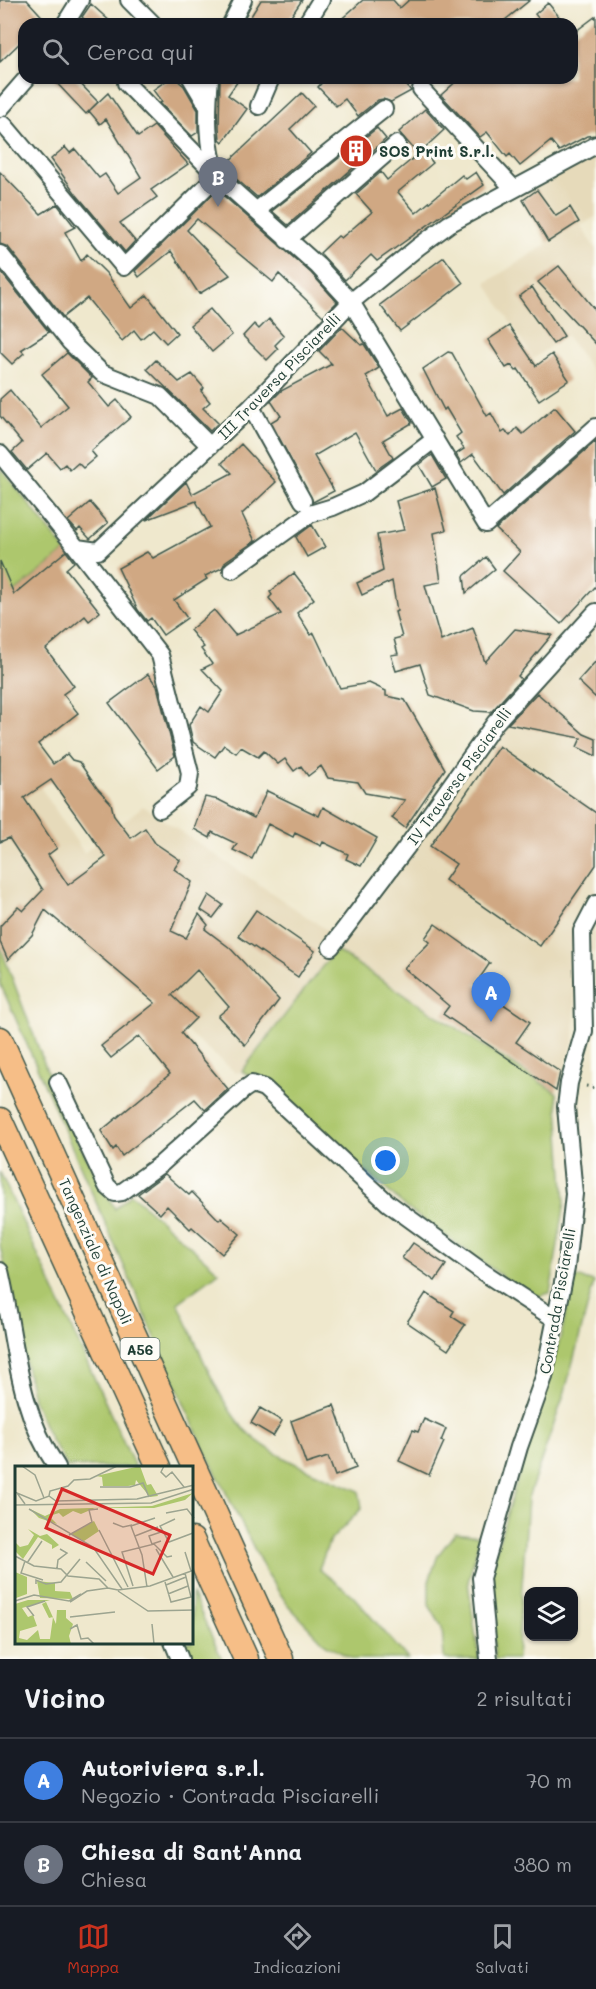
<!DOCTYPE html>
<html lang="it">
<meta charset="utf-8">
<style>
body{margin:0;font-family:Mali,sans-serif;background:#20242c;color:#f1f3f6}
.controls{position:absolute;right:18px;bottom:18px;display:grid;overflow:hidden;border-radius:12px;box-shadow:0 2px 4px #0004}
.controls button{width:54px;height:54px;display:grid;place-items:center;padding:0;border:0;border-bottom:2px solid #363941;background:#171b24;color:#f1f3f6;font:30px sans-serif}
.you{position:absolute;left:386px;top:1161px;width:21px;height:21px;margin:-15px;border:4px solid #fff;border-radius:50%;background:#1a73e8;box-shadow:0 0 0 9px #1a73e833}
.badge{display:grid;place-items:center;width:39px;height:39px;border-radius:50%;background:#c8321e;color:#fff;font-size:20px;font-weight:700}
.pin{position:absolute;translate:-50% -50px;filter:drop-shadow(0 2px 3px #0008)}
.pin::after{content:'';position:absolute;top:32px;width:21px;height:18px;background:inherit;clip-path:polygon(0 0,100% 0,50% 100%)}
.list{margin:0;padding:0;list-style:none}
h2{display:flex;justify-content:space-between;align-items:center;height:78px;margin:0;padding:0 24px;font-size:26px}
h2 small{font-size:20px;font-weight:400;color:#9ea1a6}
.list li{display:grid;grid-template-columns:39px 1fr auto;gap:18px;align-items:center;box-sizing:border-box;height:84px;padding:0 24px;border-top:2px solid #363941}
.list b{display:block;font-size:22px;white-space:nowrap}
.list p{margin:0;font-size:20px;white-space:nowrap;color:#9ea1a6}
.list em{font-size:20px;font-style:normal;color:#9ea1a6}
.icon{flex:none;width:33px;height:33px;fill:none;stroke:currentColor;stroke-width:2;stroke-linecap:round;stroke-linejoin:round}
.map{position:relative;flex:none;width:596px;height:1659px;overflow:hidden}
.search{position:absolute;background:#171b24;box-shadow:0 2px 4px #0004;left:18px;right:18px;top:18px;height:66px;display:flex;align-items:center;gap:15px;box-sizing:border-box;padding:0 21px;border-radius:18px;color:#9ea1a6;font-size:22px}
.sheet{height:246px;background:#171b24}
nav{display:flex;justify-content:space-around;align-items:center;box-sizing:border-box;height:84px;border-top:2px solid #363941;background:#171b24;font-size:16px;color:#9ea1a6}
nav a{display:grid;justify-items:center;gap:3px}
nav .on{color:#c8321e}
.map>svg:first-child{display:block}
.built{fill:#e6daba}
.green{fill:#adc76d;stroke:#668250;stroke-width:1.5}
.building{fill:#d0a883;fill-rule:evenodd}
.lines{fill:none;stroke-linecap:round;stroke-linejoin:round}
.minor-casing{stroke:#3e574b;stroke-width:20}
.highway-casing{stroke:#3e574b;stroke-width:27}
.path{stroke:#3e574b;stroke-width:3;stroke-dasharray:1.5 4.5;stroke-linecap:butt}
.minor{stroke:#fff;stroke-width:16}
.highway{stroke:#f6be87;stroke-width:24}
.labels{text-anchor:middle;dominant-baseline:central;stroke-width:6;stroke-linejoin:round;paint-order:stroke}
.shield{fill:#fdfcf7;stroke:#62766e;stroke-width:1.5}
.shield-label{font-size:14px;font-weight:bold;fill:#1f3d34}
.poi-label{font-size:15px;font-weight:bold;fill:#1f3d34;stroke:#fdfcf7;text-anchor:start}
.street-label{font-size:15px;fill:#1f3d34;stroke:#fdfcf7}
.inset-road{fill:none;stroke:#9ca490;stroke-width:1.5}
.view{fill:#d62828;fill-opacity:0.15;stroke:#d62828;stroke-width:3}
.inset-edge{fill:none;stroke:#1f3d34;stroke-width:3}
</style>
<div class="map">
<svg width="596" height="1659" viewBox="0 0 596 1659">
<rect width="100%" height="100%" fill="#fdfcf7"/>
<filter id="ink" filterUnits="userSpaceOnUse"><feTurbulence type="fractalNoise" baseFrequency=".0167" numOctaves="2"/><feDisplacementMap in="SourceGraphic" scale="12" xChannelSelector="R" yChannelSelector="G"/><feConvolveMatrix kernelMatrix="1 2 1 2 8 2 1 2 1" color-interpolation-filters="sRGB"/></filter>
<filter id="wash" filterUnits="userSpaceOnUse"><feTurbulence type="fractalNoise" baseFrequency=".008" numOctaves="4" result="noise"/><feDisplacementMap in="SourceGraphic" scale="24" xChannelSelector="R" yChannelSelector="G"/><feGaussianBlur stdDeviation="1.35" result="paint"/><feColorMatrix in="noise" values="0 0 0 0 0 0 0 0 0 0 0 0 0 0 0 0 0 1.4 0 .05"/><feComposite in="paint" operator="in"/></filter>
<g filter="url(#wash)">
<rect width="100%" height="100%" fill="#efe8cd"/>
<!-- built -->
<path class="built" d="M 596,140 L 596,216 L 581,226 L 596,250 L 596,376 L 566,335 L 533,359 L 486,283 L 547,244 L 517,193 Z
M 596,427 L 596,953 L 576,946 L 574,1039 L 557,1093 L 335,950 L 242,1071 L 236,1073 L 47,913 L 37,935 L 9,964 L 0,946 L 0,709 L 9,704 L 52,755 L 31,773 L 84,853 L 143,806 L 334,935 L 572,635 L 503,571 L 520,552 L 488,520 Z"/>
<!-- green -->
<path class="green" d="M 0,467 L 66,551 L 0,604 Z
M 0,946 L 65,1118 L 115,1209 L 131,1194 L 219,1272 L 178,1303 C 195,1339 218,1402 245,1430 C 275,1460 321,1474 359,1491 L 362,1508 L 329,1542 L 319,1569 L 353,1596 L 408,1659 L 353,1659 L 326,1645 L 288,1605 L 268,1576 L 204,1449 L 0,983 Z
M 335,950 L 557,1093 L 565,1202 L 550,1293 L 539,1296 L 526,1293 L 408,1209 L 284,1098 L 242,1071 Z
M 0,1172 L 135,1467 L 68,1467 L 50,1439 L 33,1399 L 0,1246 Z
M 573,1276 L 594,1282 L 564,1395 L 528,1498 L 517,1659 L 495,1659 L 489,1573 L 562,1332 Z
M 455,1533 L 480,1536 L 468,1582 L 479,1659 L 444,1659 L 442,1627 L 429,1605 L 429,1581 L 438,1555 Z
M 192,1593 L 222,1659 L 186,1659 L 179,1643 L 192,1642 Z"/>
<g id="blocks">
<!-- building -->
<path class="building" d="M 0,0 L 27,0 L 49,24 L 24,24 L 24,39 L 0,62 Z
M 261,0 L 302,0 L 286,24 L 246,24 Z
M 363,0 L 393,0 L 400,8 L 409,0 L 530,0 L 500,24 L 336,24 Z
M 548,3 L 565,24 L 543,24 L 535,14 Z
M 91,4 L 113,24 L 89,24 L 82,17 Z
M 596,16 L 596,135 L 587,136 L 559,151 L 551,141 L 520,166 L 510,154 L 507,157 L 487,132 L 480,137 L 441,95 L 460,78 L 572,78 L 572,34 Z
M 52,78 L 75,78 L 98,102 L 86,114 Z
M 170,78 L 175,78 L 184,86 L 198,110 L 198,132 L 192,136 L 160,103 L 162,102 L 153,90 Z
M 220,78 L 240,78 L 228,95 L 247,109 L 223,142 L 220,139 L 219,127 Z
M 326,78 L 401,78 L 411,91 L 391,102 L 383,99 L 378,100 L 358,116 L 345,99 L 336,106 L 318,87 Z
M 108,93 L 138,137 L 154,126 L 188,164 L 151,190 L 157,197 L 120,223 L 135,241 L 125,252 L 76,194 L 51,159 L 65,147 L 70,153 L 75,149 L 99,178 L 105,174 L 118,193 L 141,177 L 106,119 L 100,124 L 89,111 Z
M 302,93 L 314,106 L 290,129 L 311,153 L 257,197 L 226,170 L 225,165 Z
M 425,109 L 444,130 L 418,154 L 399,132 Z
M 377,128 L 386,139 L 288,225 L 272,211 Z
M 423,150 L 433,163 L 398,192 L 416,213 L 462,175 L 466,179 L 476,172 L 484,185 L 377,261 L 371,255 L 345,280 L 320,253 L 338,236 L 341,238 L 372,212 L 356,194 L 381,172 L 387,180 Z
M 0,172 L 41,214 L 57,204 L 75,227 L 65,232 L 81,261 L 87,254 L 107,274 L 131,308 L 147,295 L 177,333 L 166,343 L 153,329 L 141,339 L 134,330 L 122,341 L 87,298 L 63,317 L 8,247 L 0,244 Z
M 217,190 L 311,273 L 337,302 L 323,316 L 279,274 L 273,282 L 197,219 L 187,230 L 230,275 L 199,294 L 171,251 L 139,277 L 135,271 Z
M 537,190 L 556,216 L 570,207 L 579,222 L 548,242 L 523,200 Z
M 444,257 L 463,283 L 400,331 L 380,305 Z
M 559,266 L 596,311 L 596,344 L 538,282 Z
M 0,271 L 49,332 L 21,350 L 24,353 L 12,364 L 0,352 Z
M 532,287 L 564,336 L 553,344 L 519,297 Z
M 210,309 L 232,335 L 212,352 L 190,325 Z
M 269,319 L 284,336 L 275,345 L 278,349 L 267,360 L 243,336 L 254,324 L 259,329 Z
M 509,326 L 536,366 L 552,354 L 569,380 L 539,400 L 518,369 L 516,371 L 511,365 L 506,368 L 488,340 Z
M 342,327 L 361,345 L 364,344 L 379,368 L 366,376 L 388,416 L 403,408 L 412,423 L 383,440 L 393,458 L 376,470 L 355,432 L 314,456 L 334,491 L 313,502 L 271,422 L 281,416 L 271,401 L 281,391 L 332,364 L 319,351 Z
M 448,352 L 452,353 L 487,416 L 491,413 L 502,433 L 505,431 L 510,436 L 517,428 L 523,434 L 555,407 L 575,431 L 503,495 L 473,454 L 461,463 L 456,454 L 464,449 L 456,437 L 461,433 L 446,408 L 444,410 L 423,369 Z
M 67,353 L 92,378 L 88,382 L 109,407 L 117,400 L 131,417 L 91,451 L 96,457 L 83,468 L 78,463 L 70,470 L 65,464 L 60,468 L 47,453 L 27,470 L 12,452 L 22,443 L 0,416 L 0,399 L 10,390 L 41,428 L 68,406 L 42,374 Z
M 156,360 L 179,382 L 192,374 L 204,388 L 201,391 L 210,402 L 203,408 L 218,423 L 210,431 L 147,369 Z
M 596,441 L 596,586 L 561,624 L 503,571 L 520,552 L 496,529 Z
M 241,444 L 276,482 L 242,514 L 255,541 L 226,561 L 222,568 L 205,576 L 207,579 L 174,600 L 187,618 L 163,635 L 151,618 L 147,621 L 138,610 L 118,568 L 147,552 L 153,558 L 210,527 L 196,501 L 146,520 L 186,482 L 192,494 L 232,473 L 222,463 Z
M 432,455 L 446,479 L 432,487 L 419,465 Z
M 435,488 L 446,530 L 434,533 L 441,582 L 425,585 L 441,641 L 473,628 L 485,662 L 515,629 L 552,635 L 518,676 L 521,679 L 491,712 L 474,711 L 430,695 L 420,664 L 396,671 L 391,655 L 398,654 L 394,639 L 402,637 L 395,612 L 397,611 L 392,581 L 362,595 L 357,583 L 383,571 L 377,535 L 404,530 L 396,501 Z
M 90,502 L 108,523 L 90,539 L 80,528 L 77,531 L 68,521 Z
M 312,525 L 325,547 L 307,557 L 296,537 Z
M 66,551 L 74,562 L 66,569 L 100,612 L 89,621 L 85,616 L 46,649 L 74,686 L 63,694 L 78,713 L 38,744 L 53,764 L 67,754 L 72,760 L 79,762 L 97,788 L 111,803 L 114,816 L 131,838 L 145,828 L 155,843 L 180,860 L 174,869 L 192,882 L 171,931 L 186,938 L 199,914 L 208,925 L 205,929 L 230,948 L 279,1000 L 245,1045 L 218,1016 L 229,1007 L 197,970 L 172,995 L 196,1018 L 181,1033 L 228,1089 L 205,1110 L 195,1099 L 122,1156 L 116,1147 L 113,1150 L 101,1131 L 170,1074 L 139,1036 L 111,1058 L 101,1046 L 155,1003 L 45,910 L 32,935 L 8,960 L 0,942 L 0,926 L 18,907 L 23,911 L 43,890 L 9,838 L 0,842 L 0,561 L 14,594 ZM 51,780 L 106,857 L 68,885 L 48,855 L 57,848 L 24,798 Z
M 486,557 L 495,569 L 466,593 L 464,576 Z
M 294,573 L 314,599 L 297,613 L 311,635 L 314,633 L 340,688 L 369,683 L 386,691 L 386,696 L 405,700 L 445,769 L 405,828 L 392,818 L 405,800 L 365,793 L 358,782 L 328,778 L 321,766 L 308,776 L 301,766 L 294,771 L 285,759 L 278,764 L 264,751 L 258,757 L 241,747 L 236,753 L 224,745 L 215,757 L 193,742 L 189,725 L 201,706 L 209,712 L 223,691 L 202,669 L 212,664 L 201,649 L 204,647 L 190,630 L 214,610 L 235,635 L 281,614 L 269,598 L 272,595 L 270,592 Z
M 596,661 L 596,698 L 578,681 Z
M 148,674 L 157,686 L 175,756 L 158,769 L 109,703 Z
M 537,693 L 584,734 L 596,739 L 596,756 L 577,747 L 581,738 L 508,724 Z
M 499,746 L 596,813 L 596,865 L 540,946 L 445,880 L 456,864 L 430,846 Z
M 267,791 L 319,816 L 323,807 L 377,838 L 361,866 L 346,859 L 348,854 L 323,842 L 321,846 L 295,833 L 293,837 L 268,824 L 252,859 L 233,850 L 237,844 L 212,832 L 210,838 L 194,829 L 205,797 L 219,800 L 254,818 Z
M 209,895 L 223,905 L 213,918 L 201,910 Z
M 256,910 L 315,951 L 298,977 L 238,936 Z
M 435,924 L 490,963 L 475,985 L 530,1022 L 516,1042 L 560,1072 L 556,1091 L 443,1014 L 449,1006 L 404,968 L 430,942 L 425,938 Z
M 165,1174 L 189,1195 L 192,1192 L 219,1220 L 221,1218 L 240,1234 L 222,1254 L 192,1227 L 190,1229 L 167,1206 L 160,1214 L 138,1194 Z
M 413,1243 L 446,1265 L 435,1281 L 402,1258 Z
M 426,1293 L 454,1311 L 451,1316 L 465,1325 L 448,1350 L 407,1322 Z
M 334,1405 L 356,1468 L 335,1476 L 328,1457 L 306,1464 L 291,1421 Z
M 260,1408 L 282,1421 L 273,1436 L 251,1423 Z
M 424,1419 L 446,1429 L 441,1441 L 444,1442 L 429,1475 L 399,1461 L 413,1430 L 418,1432 Z"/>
</g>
</g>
<g filter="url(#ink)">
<use href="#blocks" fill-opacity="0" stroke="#3e574b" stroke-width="1.5"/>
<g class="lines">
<!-- minor casing -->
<g class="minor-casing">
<path id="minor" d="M 129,0 L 153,24
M 65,24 L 80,0
M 231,24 L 243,0
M 306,24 L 321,0
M 191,78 L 207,105
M 210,78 C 207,110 206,145 217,176 L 318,266 L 351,302 L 486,524 L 596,427
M 421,89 L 514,189
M 259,106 L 271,78
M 0,109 L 27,78
M 4,125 L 124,267 L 217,176 L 126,83
M 256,211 L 384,109
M 287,240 L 397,144
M 0,254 L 70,342 L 102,373 L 160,396 L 210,446
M 251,407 L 303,501
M 0,454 L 77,548 L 98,551 L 251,407 L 351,302 L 418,247 L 449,224 L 596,145
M 77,548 L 160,655 L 190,773 L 188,787 L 160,809
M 232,570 L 310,514 L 333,507 L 364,493 L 435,439
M 331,947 L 406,848 L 495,723 L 596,612
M 58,1082 L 107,1186 L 115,1193 L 122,1192 L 161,1164 L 243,1090 L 252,1084 L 264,1088 L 388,1203 L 483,1272 L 555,1319
M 0,1271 C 16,1339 16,1407 57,1467
M 173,1642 L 180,1659
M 489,1659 L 481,1578 L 519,1447 L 544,1377 L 566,1268 L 574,1194 L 566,1107 L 569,1083 L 584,1031 L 582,931 L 596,904"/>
</g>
<!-- highway casing -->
<g class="highway-casing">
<path id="highway" d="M 0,1039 L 281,1659
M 0,1120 L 159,1467
M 192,1540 L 246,1659"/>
</g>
<!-- path -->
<path class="path" d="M 586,1086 L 596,1088"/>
<!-- minor -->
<use href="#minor" class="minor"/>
<!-- highway -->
<use href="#highway" class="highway"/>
</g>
</g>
<!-- icons -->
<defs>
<g id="building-disc" transform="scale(1.725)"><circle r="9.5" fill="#c8321e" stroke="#fdfcf7"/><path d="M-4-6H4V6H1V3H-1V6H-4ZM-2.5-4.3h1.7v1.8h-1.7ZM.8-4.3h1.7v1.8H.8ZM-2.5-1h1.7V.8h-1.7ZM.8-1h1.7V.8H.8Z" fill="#fff"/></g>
</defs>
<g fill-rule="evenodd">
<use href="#building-disc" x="356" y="151"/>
</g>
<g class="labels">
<!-- shield labels -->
<rect class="shield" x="120.5" y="1338" width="39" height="22" rx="4.5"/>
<g class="shield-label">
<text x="140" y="1349">A56</text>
</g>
<!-- poi labels -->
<g class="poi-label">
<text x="379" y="151">SOS Print S.r.l.</text>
</g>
<!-- street labels -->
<g class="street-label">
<text transform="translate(279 376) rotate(-46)">III Traversa Pisciarelli</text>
<text transform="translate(459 776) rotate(-54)">IV Traversa Pisciarelli</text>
<text transform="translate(96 1251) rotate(66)">Tangenziale di Napoli</text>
<text transform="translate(557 1301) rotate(-80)">Contrada Pisciarelli</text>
</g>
</g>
<!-- overview -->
<g transform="translate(15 1466)">
<rect width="178" height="178" fill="#efe8cd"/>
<path d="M 125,0 L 132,19 L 136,18 L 143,30 L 135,31 L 121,14 L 120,19 L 113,20 L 88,20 L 87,11 L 81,10 ZM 178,27 L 170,34 L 139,42 L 80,42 L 66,48 L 58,45 L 48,51 L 44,47 L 34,50 L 42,58 L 24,52 L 15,43 L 30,50 L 45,43 L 137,40 ZM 79,55 L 84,65 L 69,75 L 56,68 ZM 13,63 L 25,70 L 32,68 L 44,79 L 37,83 L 37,79 L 23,71 L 8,93 L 0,85 L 0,76 L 5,81 L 13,79 L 19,69 ZM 0,106 L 12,111 L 12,128 L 1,132 ZM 22,115 L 40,117 L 40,125 L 55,126 L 58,133 L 25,132 ZM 13,134 L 35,134 L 7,142 L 13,151 L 18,149 L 22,160 L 5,165 L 4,172 L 12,174 L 23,164 L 25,173 L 35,173 L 38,151 L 34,152 L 27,138 L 31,136 L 41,158 L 42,144 L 51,144 L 51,152 L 58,158 L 54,170 L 56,178 L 0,178 L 0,138 Z" fill="#adc76d"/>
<path class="inset-road" d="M 7,0 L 20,9 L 29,32M 149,0 L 146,6 L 151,11 L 157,6 L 169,21M 85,21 L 115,21 L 128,17 L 134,31M 34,30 L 35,25 L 53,20 L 59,14 L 75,13 L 102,0M 10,38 L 2,27 L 21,35 L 34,30 L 41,35 L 122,33 L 179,19M 0,39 L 136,37 L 179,23M 14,43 L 78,81 L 107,123M 151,47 L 172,43 L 179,52M 160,53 L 145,60 L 154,76 L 178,67M 98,57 L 108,61 L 117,59M 84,64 L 113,121M 54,69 L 77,56 L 74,44 L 83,43M 120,70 L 143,61M 146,75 L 137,78 L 134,70 L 146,66M 141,83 L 158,111M 170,86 L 176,105M 0,90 L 19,100 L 46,103 L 53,110 L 84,113 L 93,122 L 103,124 L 135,120 L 179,104M 10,95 L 6,107 L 28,114M 71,96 L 91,115M 12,97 L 27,75M 42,102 L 43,94 L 52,87 L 45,83M 150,116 L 156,136 L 176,131 L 170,107M 21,118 L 21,114 L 31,118 L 46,116 L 65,93M 151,119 L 171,111M 118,120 L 107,86 L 139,78 L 152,91 L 157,90M 132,121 L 127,89 L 116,60 L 140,52M 103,125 L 133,145 L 179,144M 153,128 L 173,120M 0,135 L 19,129 L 54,135 L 66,128M 55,136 L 72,125 L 93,122M 19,150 L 12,141 L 30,135M 55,151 L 100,146M 137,158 L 139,178M 55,163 L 62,159 L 66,173 L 73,172 L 79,178"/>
<path class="view" d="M 47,23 L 155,69 L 138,108 L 31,62 Z"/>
<rect width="178" height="178" class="inset-edge"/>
</g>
</svg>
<div class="controls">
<button><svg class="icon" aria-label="layers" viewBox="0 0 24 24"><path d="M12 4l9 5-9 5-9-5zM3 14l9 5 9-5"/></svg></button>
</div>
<div class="you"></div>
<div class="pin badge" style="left:491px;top:1022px;background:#3f7fe0">A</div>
<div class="pin badge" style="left:218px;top:207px;background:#6b7280">B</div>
<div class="search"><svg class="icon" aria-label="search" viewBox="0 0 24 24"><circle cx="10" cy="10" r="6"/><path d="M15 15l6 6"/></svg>Cerca qui</div>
</div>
<section class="sheet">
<h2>Vicino<small>2 risultati</small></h2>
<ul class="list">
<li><span class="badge" style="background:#3f7fe0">A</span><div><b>Autoriviera s.r.l.</b><p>Negozio · Contrada Pisciarelli</p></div><em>70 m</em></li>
<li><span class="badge" style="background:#6b7280">B</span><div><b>Chiesa di Sant'Anna</b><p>Chiesa</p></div><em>380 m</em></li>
</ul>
</section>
<nav>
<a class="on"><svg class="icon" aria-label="map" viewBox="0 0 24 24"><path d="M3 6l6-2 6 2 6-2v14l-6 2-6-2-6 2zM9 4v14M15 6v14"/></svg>Mappa</a>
<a><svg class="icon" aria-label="directions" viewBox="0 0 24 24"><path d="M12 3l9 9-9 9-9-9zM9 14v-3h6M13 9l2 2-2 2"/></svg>Indicazioni</a>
<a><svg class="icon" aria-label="saved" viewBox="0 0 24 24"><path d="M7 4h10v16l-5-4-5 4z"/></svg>Salvati</a>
</nav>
